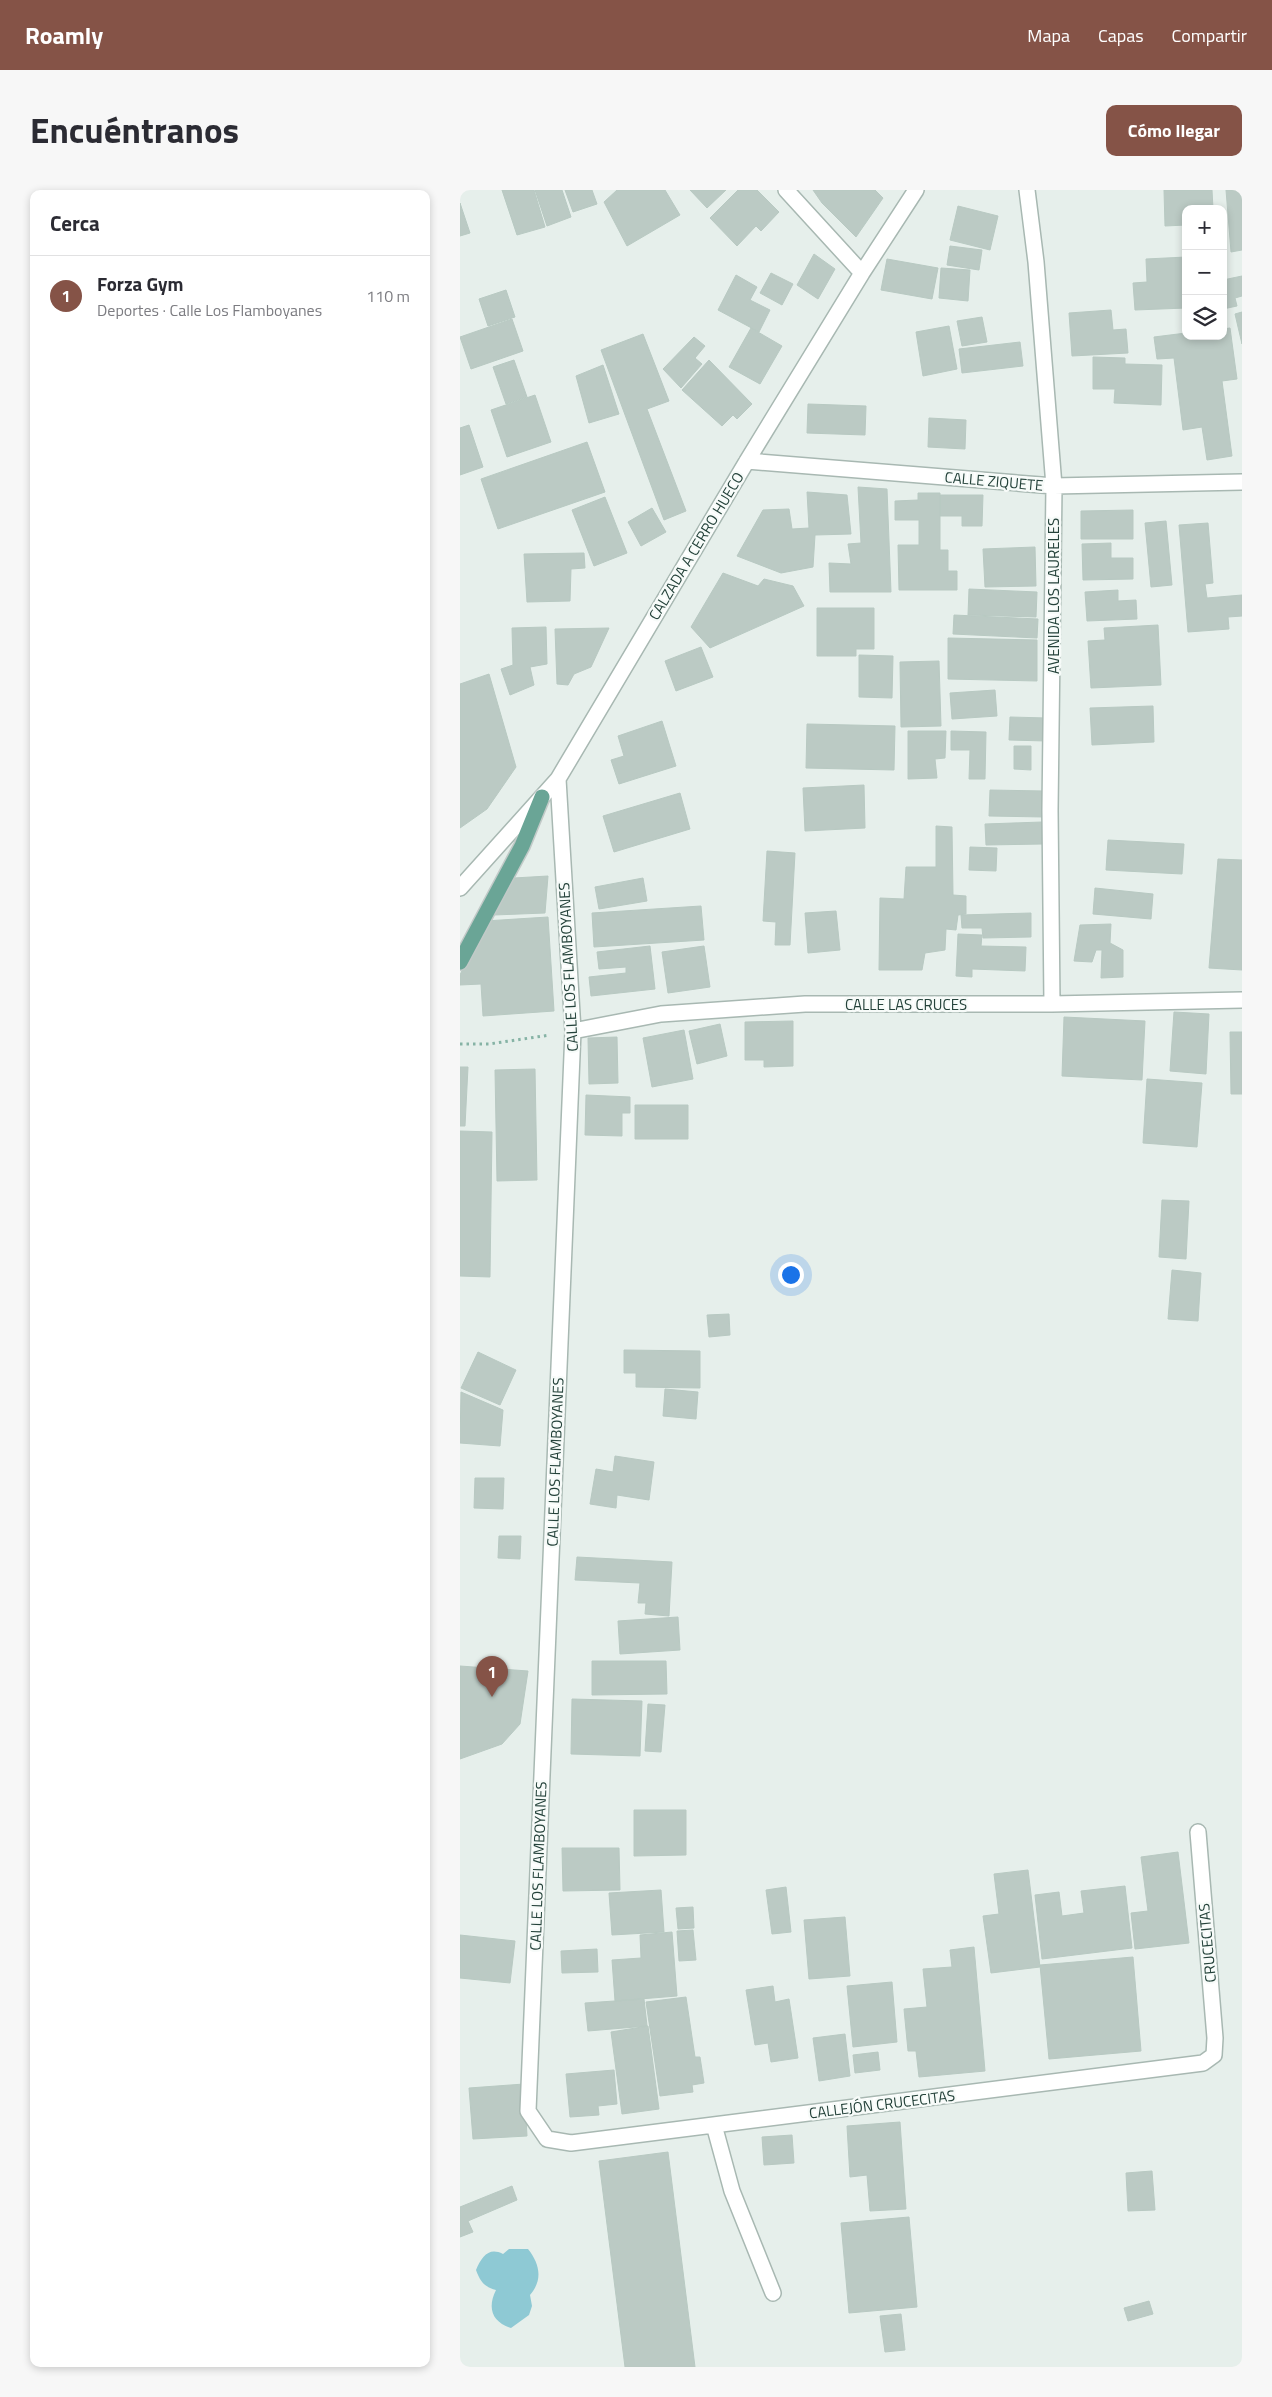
<!DOCTYPE html>
<html lang="es">
<meta charset="utf-8">
<style>
body{margin:0;font-family:"Titillium Web",sans-serif;background:#f7f7f7;color:#2b2b33}
.controls{position:absolute;right:15px;top:15px;display:grid;overflow:hidden;border-radius:10px;box-shadow:0 2px 8px #0003}
.controls button{width:45px;height:45px;display:grid;place-items:center;padding:0;border:0;border-bottom:1px solid #e1e1e2;background:#fff;color:#2b2b33;font:25px sans-serif}
.you{position:absolute;left:330px;top:1084px;width:18px;height:18px;margin:-12px;border:4px solid #fff;border-radius:50%;background:#1a73e8;box-shadow:0 0 0 8px #1a73e833}
.badge{display:grid;place-items:center;width:32px;height:32px;border-radius:50%;background:#855347;color:#fff;font-size:16px;font-weight:700}
.pin{position:absolute;translate:-50% -41px;filter:drop-shadow(0 1px 2px #0008)}
.pin::after{content:'';position:absolute;top:26px;width:18px;height:15px;background:inherit;clip-path:polygon(0 0,100% 0,50% 100%)}
.list{margin:0;padding:0;list-style:none}
h2{display:flex;justify-content:space-between;align-items:center;height:65px;margin:0;padding:0 20px;font-size:21px}
h2 small{font-size:16px;font-weight:400;color:#7c7c81}
.list li{display:grid;grid-template-columns:32px 1fr auto;gap:15px;align-items:center;box-sizing:border-box;height:80px;padding:0 20px;border-top:1px solid #e1e1e2}
.list b{display:block;font-size:19px;white-space:nowrap}
.list p{margin:0;font-size:16px;white-space:nowrap;color:#7c7c81}
.list em{font-size:16px;font-style:normal;color:#7c7c81}
.icon{flex:none;width:28px;height:28px;fill:none;stroke:currentColor;stroke-width:2;stroke-linecap:round;stroke-linejoin:round}
.map{position:relative;flex:none;width:782px;height:2177px;overflow:hidden;border-radius:10px}
header{display:flex;align-items:center;gap:30px;box-sizing:border-box;height:70px;padding:0 25px;background:#855347;color:#fff}
header strong{font-size:24px}
nav{display:flex;gap:28px;margin-inline-start:auto;font-size:18px}
.intro{display:flex;align-items:center;justify-content:space-between;box-sizing:border-box;height:120px;padding:0 30px}
h1{margin:0;font-size:35px}
.button{padding:12px 22px;border-radius:10px;background:#855347;color:#fff;font-size:18px;font-weight:700}
main{display:flex;gap:30px;padding:0 30px}
aside{flex:1;background:#fff;border-radius:10px;box-shadow:0 2px 8px #0003}
.map>svg:first-child{display:block}
.water{fill:#8ec9d4}
.building{fill:#bbcac4;stroke:#b8c9c2}
.lines{fill:none;stroke-linecap:round;stroke-linejoin:round}
.minor-casing{stroke:#a8b8b2;stroke-width:18}
.major-casing{stroke:#c2cac8;stroke-width:18}
.path{stroke:#86b3a5;stroke-width:3;stroke-dasharray:2.5 4;stroke-linecap:butt}
.minor{stroke:#fff;stroke-width:15}
.major{stroke:#6aa596;stroke-width:15}
.labels{text-anchor:middle;dominant-baseline:central;stroke-width:4.5;stroke-linejoin:round;paint-order:stroke}
.street-label{font-size:15px;fill:#24423a;stroke:#f7fbf9}
</style>
<header>
<strong>Roamly</strong>
<nav><a>Mapa</a><a>Capas</a><a>Compartir</a></nav>
</header>
<div class="intro"><h1>Encuéntranos</h1><a class="button">Cómo llegar</a></div>
<main>
<aside>
<h2>Cerca<small></small></h2>
<ul class="list">
<li><span class="badge">1</span><div><b>Forza Gym</b><p>Deportes · Calle Los Flamboyanes</p></div><em>110 m</em></li>
</ul>
</aside>
<div class="map">
<svg width="782" height="2177" viewBox="0 0 782 2177">
<rect width="100%" height="100%" fill="#e6efeb"/>
<!-- water -->
<path class="water" d="M 49,2059 L 68,2059 C 80,2074 83,2090 70,2105 L 72,2116 L 69,2125 L 51,2138 C 32,2132 27,2118 36,2100 C 24,2097 20,2091 16,2080 C 22,2066 29,2057 43,2064 Z"/>
<!-- building -->
<path class="building" d="M 42,0 L 74,0 L 85,37 L 57,45 Z
M 75,0 L 102,0 L 111,27 L 87,36 Z
M 105,0 L 132,0 L 137,14 L 113,22 Z
M 157,0 L 205,0 L 220,25 L 167,56 L 144,12 Z
M 230,0 L 266,0 L 247,18 Z
M 278,0 L 297,0 L 319,22 L 301,41 L 296,36 L 277,56 L 250,28 Z
M 353,0 L 415,0 L 423,8 L 396,47 L 362,13 Z
M 704,0 L 752,0 L 753,19 L 726,19 L 726,35 L 705,36 Z
M 766,0 L 782,0 L 782,60 L 771,62 Z
M 0,13 L 10,43 L 0,46 Z
M 498,16 L 538,26 L 530,60 L 490,50 Z
M 490,56 L 522,60 L 519,80 L 487,75 Z
M 354,64 L 375,79 L 358,109 L 337,95 Z
M 726,67 L 726,118 L 675,120 L 673,93 L 687,92 L 686,69 Z
M 427,69 L 478,78 L 472,109 L 421,100 Z
M 481,78 L 510,80 L 508,111 L 479,108 Z
M 311,83 L 333,94 L 322,115 L 300,103 Z
M 276,85 L 297,97 L 290,110 L 310,120 L 299,142 L 258,120 Z
M 782,86 L 782,106 L 775,108 L 777,116 L 763,119 L 763,90 Z
M 46,100 L 55,127 L 28,136 L 19,109 Z
M 651,120 L 653,140 L 666,139 L 668,163 L 612,166 L 609,123 Z
M 782,122 L 782,154 L 775,124 Z
M 522,127 L 527,152 L 502,156 L 497,131 Z
M 52,129 L 63,161 L 11,179 L 0,147 Z
M 489,136 L 497,179 L 463,186 L 456,142 Z
M 291,138 L 322,156 L 300,194 L 269,177 Z
M 770,138 L 777,189 L 762,191 L 772,266 L 747,270 L 742,237 L 723,240 L 714,168 L 697,169 L 694,147 L 726,143 L 726,146 L 763,146 L 763,139 Z
M 183,144 L 209,211 L 187,219 L 226,321 L 204,330 L 141,160 Z
M 234,147 L 245,156 L 235,168 L 242,174 L 221,198 L 203,179 Z
M 560,152 L 563,176 L 502,183 L 499,159 Z
M 633,167 L 665,168 L 665,174 L 702,175 L 701,215 L 654,213 L 655,199 L 633,199 Z
M 54,170 L 67,207 L 46,214 L 33,177 Z
M 249,170 L 292,214 L 277,229 L 273,225 L 262,236 L 222,200 Z
M 143,175 L 159,224 L 129,233 L 116,186 Z
M 75,205 L 91,252 L 47,267 L 31,220 Z
M 348,214 L 406,216 L 405,245 L 347,243 Z
M 469,228 L 506,230 L 505,259 L 468,257 Z
M 9,235 L 23,277 L 0,285 L 0,238 Z
M 127,252 L 145,302 L 38,339 L 21,289 Z
M 398,297 L 427,299 L 431,402 L 370,402 L 369,373 L 391,374 L 388,354 L 401,353 Z
M 347,302 L 387,305 L 391,344 L 355,345 L 353,377 L 321,383 L 277,366 L 303,320 L 329,319 L 332,339 L 349,338 Z
M 458,303 L 480,303 L 480,360 L 488,360 L 488,381 L 497,381 L 497,400 L 439,400 L 438,355 L 459,355 L 459,330 L 435,330 L 435,311 L 458,310 Z
M 480,305 L 523,305 L 522,336 L 502,336 L 502,326 L 480,326 Z
M 145,307 L 167,363 L 134,376 L 112,320 Z
M 192,318 L 206,342 L 181,356 L 168,332 Z
M 673,320 L 673,349 L 621,349 L 621,321 Z
M 706,331 L 712,395 L 691,397 L 685,333 Z
M 748,333 L 753,393 L 745,394 L 747,408 L 782,405 L 782,426 L 768,427 L 769,439 L 728,442 L 719,335 Z
M 651,353 L 651,368 L 673,368 L 673,389 L 623,390 L 622,354 Z
M 575,357 L 576,396 L 525,397 L 523,359 Z
M 124,363 L 125,378 L 111,379 L 110,411 L 67,412 L 64,364 Z
M 263,383 L 298,396 L 304,389 L 333,396 L 344,416 L 250,458 L 231,437 Z
M 509,399 L 577,402 L 576,427 L 508,425 Z
M 658,400 L 658,411 L 676,410 L 677,429 L 627,431 L 625,402 Z
M 357,418 L 414,418 L 414,459 L 396,459 L 396,466 L 357,466 Z
M 494,425 L 578,429 L 577,448 L 493,444 Z
M 698,435 L 701,495 L 631,498 L 628,451 L 645,450 L 644,438 Z
M 86,437 L 87,474 L 70,477 L 74,495 L 50,505 L 41,479 L 53,475 L 52,438 Z
M 149,438 L 131,477 L 114,484 L 108,495 L 97,494 L 95,439 Z
M 488,448 L 577,450 L 577,491 L 488,489 Z
M 241,457 L 253,487 L 216,501 L 205,471 Z
M 399,465 L 433,466 L 432,508 L 399,507 Z
M 479,471 L 481,536 L 441,537 L 440,472 Z
M 29,484 L 56,577 L 27,619 L 0,638 L 0,494 Z
M 535,500 L 537,526 L 492,529 L 490,503 Z
M 693,516 L 694,552 L 632,555 L 630,518 Z
M 550,527 L 587,528 L 586,551 L 549,550 Z
M 202,531 L 216,576 L 159,594 L 151,570 L 164,566 L 158,546 Z
M 347,534 L 435,536 L 434,580 L 346,578 Z
M 448,541 L 486,541 L 485,568 L 475,569 L 477,588 L 448,589 Z
M 491,541 L 526,542 L 525,589 L 509,589 L 510,560 L 491,560 Z
M 554,556 L 571,556 L 571,580 L 554,579 Z
M 404,595 L 405,638 L 345,641 L 343,598 Z
M 530,600 L 584,601 L 584,627 L 529,626 Z
M 220,603 L 230,639 L 154,662 L 143,626 Z
M 582,632 L 583,654 L 526,655 L 525,634 Z
M 476,636 L 492,637 L 493,705 L 506,706 L 506,724 L 498,725 L 496,740 L 486,739 L 485,760 L 465,763 L 462,780 L 419,780 L 420,708 L 444,709 L 446,677 L 476,677 Z
M 648,650 L 724,654 L 722,684 L 646,680 Z
M 510,657 L 537,658 L 536,681 L 509,680 Z
M 307,661 L 335,663 L 330,755 L 315,755 L 316,732 L 303,731 Z
M 758,669 L 782,670 L 782,780 L 749,778 Z
M 88,686 L 85,723 L 34,725 L 54,688 Z
M 183,688 L 187,711 L 139,719 L 135,697 Z
M 635,698 L 693,704 L 691,729 L 633,724 Z
M 241,716 L 244,750 L 134,757 L 132,723 Z
M 376,721 L 380,760 L 348,763 L 345,723 Z
M 571,723 L 571,747 L 523,748 L 522,738 L 502,738 L 501,725 Z
M 88,727 L 94,821 L 23,826 L 21,794 L 0,795 L 0,785 L 25,731 Z
M 651,734 L 650,753 L 663,760 L 663,787 L 641,788 L 642,760 L 636,760 L 632,772 L 614,771 L 620,735 Z
M 498,744 L 522,745 L 521,756 L 566,757 L 565,781 L 512,779 L 512,787 L 496,786 Z
M 190,756 L 195,799 L 131,806 L 129,787 L 166,783 L 166,777 L 139,779 L 137,762 Z
M 244,756 L 250,797 L 208,803 L 202,762 Z
M 714,822 L 749,824 L 746,884 L 710,881 Z
M 604,827 L 685,831 L 682,890 L 602,886 Z
M 333,831 L 333,876 L 304,877 L 304,870 L 285,870 L 285,832 Z
M 260,834 L 267,866 L 237,874 L 229,841 Z
M 224,840 L 233,889 L 192,897 L 183,848 Z
M 770,842 L 782,842 L 782,904 L 771,904 Z
M 157,847 L 158,893 L 129,894 L 128,848 Z
M 0,877 L 8,877 L 5,936 L 0,936 Z
M 75,879 L 77,990 L 37,991 L 35,880 Z
M 687,889 L 742,893 L 737,957 L 683,953 Z
M 126,905 L 170,907 L 170,923 L 162,923 L 162,946 L 125,945 Z
M 175,915 L 228,915 L 228,949 L 175,949 Z
M 0,941 L 32,942 L 30,1087 L 0,1086 Z
M 702,1010 L 729,1011 L 726,1069 L 699,1067 Z
M 712,1080 L 741,1083 L 738,1131 L 708,1129 Z
M 269,1124 L 270,1145 L 249,1147 L 247,1125 Z
M 164,1160 L 240,1161 L 240,1198 L 176,1197 L 176,1183 L 164,1183 Z
M 18,1162 L 56,1180 L 40,1215 L 1,1198 Z
M 205,1199 L 238,1202 L 236,1229 L 203,1226 Z
M 1,1202 L 43,1220 L 40,1256 L 0,1253 Z
M 155,1266 L 194,1272 L 189,1310 L 157,1305 L 156,1318 L 130,1314 L 136,1279 L 153,1282 Z
M 15,1288 L 44,1288 L 43,1319 L 14,1318 Z
M 39,1346 L 61,1346 L 60,1369 L 38,1368 Z
M 117,1367 L 212,1372 L 209,1426 L 185,1424 L 186,1413 L 178,1413 L 180,1393 L 115,1390 Z
M 218,1427 L 220,1460 L 160,1464 L 158,1431 Z
M 132,1471 L 206,1471 L 207,1504 L 132,1505 Z
M 0,1476 L 68,1481 L 60,1534 L 42,1554 L 0,1569 Z
M 112,1509 L 182,1511 L 180,1566 L 111,1564 Z
M 188,1514 L 205,1515 L 201,1562 L 185,1561 Z
M 174,1620 L 226,1620 L 226,1665 L 174,1666 Z
M 102,1658 L 159,1658 L 160,1700 L 103,1701 Z
M 718,1662 L 729,1753 L 675,1759 L 671,1723 L 688,1721 L 681,1667 Z
M 568,1680 L 580,1777 L 531,1783 L 523,1726 L 539,1724 L 534,1684 Z
M 665,1696 L 672,1758 L 582,1769 L 575,1705 L 599,1702 L 602,1726 L 624,1723 L 621,1701 Z
M 326,1697 L 331,1742 L 312,1744 L 306,1700 Z
M 201,1700 L 204,1742 L 152,1745 L 149,1703 Z
M 233,1717 L 234,1738 L 218,1739 L 216,1718 Z
M 385,1727 L 390,1786 L 349,1789 L 344,1730 Z
M 233,1740 L 236,1770 L 219,1771 L 217,1741 Z
M 212,1742 L 217,1806 L 155,1811 L 152,1770 L 181,1768 L 180,1745 Z
M 0,1745 L 55,1751 L 50,1793 L 0,1788 Z
M 514,1757 L 525,1881 L 459,1887 L 456,1861 L 448,1861 L 444,1819 L 467,1817 L 463,1779 L 492,1777 L 490,1760 Z
M 137,1759 L 138,1782 L 102,1783 L 101,1761 Z
M 673,1767 L 681,1861 L 589,1869 L 580,1775 Z
M 432,1792 L 437,1852 L 393,1857 L 387,1796 Z
M 313,1796 L 315,1812 L 329,1809 L 338,1868 L 311,1872 L 308,1853 L 295,1855 L 286,1800 Z
M 226,1807 L 235,1867 L 240,1867 L 244,1893 L 232,1895 L 233,1902 L 200,1906 L 186,1812 Z
M 184,1809 L 187,1836 L 128,1841 L 125,1813 Z
M 188,1836 L 199,1919 L 162,1924 L 151,1842 Z
M 385,1844 L 390,1886 L 359,1891 L 353,1848 Z
M 418,1862 L 420,1880 L 395,1883 L 393,1865 Z
M 154,1880 L 157,1914 L 138,1916 L 139,1925 L 110,1927 L 106,1884 Z
M 64,1894 L 67,1946 L 13,1949 L 9,1898 Z
M 440,1932 L 446,2019 L 410,2021 L 407,1985 L 390,1987 L 387,1936 Z
M 332,1945 L 334,1973 L 304,1975 L 302,1947 Z
M 208,1962 L 235,2177 L 165,2177 L 139,1971 Z
M 692,1981 L 695,2020 L 668,2021 L 666,1983 Z
M 52,1996 L 57,2010 L 8,2031 L 13,2042 L 0,2047 L 0,2017 Z
M 449,2027 L 457,2117 L 389,2123 L 381,2033 Z
M 689,2111 L 693,2124 L 668,2131 L 664,2118 Z
M 441,2124 L 445,2160 L 425,2162 L 420,2126 Z"/>
<g class="lines">
<!-- minor casing -->
<g class="minor-casing">
<path id="minor" d="M 326,0 L 402,83
M 567,0 L 576,72 L 594,296 L 590,620 L 592,814
M 287,271 L 594,296 L 782,292
M 98,589 L 113,841 L 68,1921 L 87,1949 L 111,1953 L 743,1873 L 754,1865 L 755,1848 L 738,1642
M 0,698 L 98,589 L 287,271 L 402,83 L 456,0
M 113,841 L 201,824 L 345,814 L 592,814 L 782,810
M 254,1935 L 272,2001 L 313,2103"/>
</g>
<!-- major casing -->
<g class="major-casing">
<path id="major" d="M 0,772 L 62,656 L 82,607"/>
</g>
<!-- path -->
<path class="path" d="M 0,854 L 29,854 L 90,845"/>
<!-- minor -->
<use href="#minor" class="minor"/>
<!-- major -->
<use href="#major" class="major"/>
</g>
<g class="labels">
<!-- street labels -->
<g class="street-label">
<text transform="translate(534 291) rotate(5)">CALLE ZIQUETE</text>
<text transform="translate(236 356) rotate(-59)">CALZADA A CERRO HUECO</text>
<text transform="translate(593 406) rotate(-90)">AVENIDA LOS LAURELES</text>
<text transform="translate(108 777) rotate(-93)">CALLE LOS FLAMBOYANES</text>
<text x="446" y="814">CALLE LAS CRUCES</text>
<text transform="translate(95 1272) rotate(-88)">CALLE LOS FLAMBOYANES</text>
<text transform="translate(78 1676) rotate(-88)">CALLE LOS FLAMBOYANES</text>
<text transform="translate(747 1753) rotate(-95)">CRUCECITAS</text>
<text transform="translate(422 1914) rotate(-7)">CALLEJÓN CRUCECITAS</text>
</g>
</g>
</svg>
<div class="controls">
<button>+</button>
<button>−</button>
<button><svg class="icon" aria-label="layers" viewBox="0 0 24 24"><path d="M12 4l9 5-9 5-9-5zM3 14l9 5 9-5"/></svg></button>
</div>
<div class="you"></div>
<div class="pin badge" style="left:32px;top:1507px">1</div>
</div>
</main>
